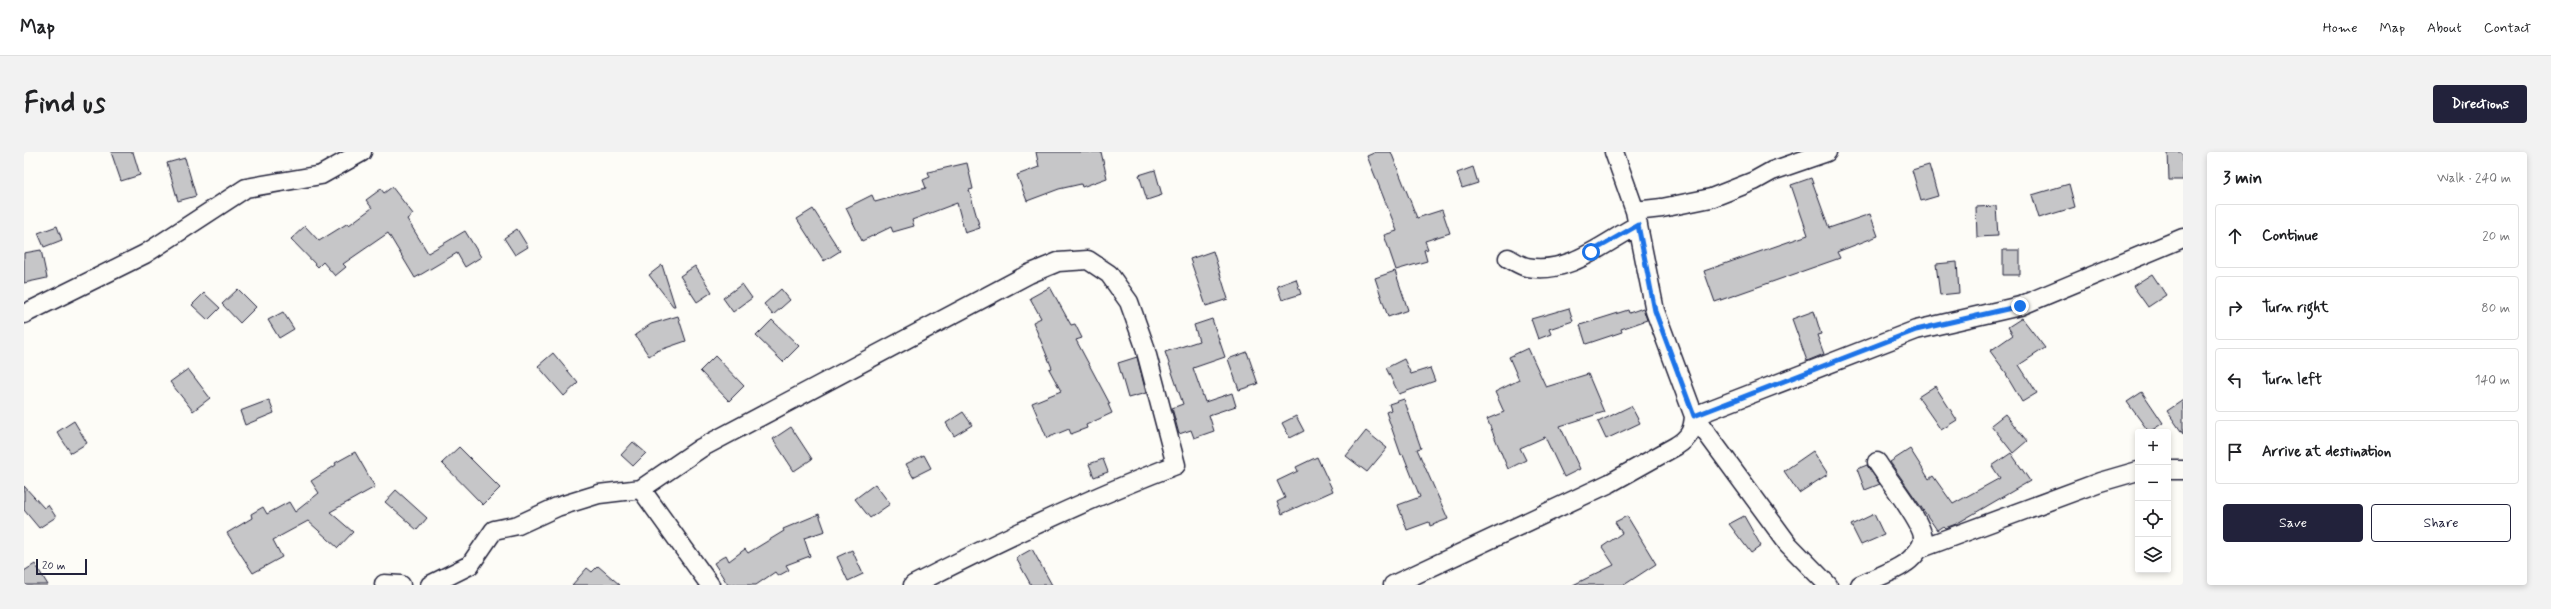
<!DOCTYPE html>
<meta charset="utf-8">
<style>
body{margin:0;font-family:Mynerve,sans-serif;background:#f2f2f2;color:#202124}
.controls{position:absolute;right:12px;bottom:12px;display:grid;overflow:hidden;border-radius:4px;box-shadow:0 2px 6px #0003}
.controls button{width:36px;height:36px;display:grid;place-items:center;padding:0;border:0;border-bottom:1px solid #e0e0e0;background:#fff;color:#202124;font:20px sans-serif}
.scale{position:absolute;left:12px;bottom:10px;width:51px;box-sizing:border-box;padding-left:4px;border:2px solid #22223b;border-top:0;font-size:11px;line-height:14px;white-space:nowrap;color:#22223b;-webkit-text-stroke:3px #fdfcf7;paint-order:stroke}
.stop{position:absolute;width:12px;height:12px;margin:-9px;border:3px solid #1a73e8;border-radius:50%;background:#fff}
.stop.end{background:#1a73e8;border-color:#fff;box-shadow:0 1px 4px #0008}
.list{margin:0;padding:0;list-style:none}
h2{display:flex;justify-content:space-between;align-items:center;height:52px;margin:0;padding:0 16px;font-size:17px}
h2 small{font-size:13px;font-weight:400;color:#757577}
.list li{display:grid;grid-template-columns:26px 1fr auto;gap:12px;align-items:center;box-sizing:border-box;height:64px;margin:0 8px 8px;padding:0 8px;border:1px solid #e0e0e0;border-radius:4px}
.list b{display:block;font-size:15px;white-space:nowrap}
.list em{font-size:13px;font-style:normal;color:#757577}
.actions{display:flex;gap:8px;padding:12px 16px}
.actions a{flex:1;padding:9px 0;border:1px solid #22223b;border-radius:4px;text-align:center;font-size:14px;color:#22223b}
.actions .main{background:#22223b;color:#fff}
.icon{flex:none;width:22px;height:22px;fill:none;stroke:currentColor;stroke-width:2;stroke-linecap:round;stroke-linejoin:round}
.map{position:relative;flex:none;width:2159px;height:433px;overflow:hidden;border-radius:4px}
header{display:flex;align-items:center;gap:24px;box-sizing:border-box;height:56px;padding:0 20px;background:#fff;border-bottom:1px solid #e0e0e0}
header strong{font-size:19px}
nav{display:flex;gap:22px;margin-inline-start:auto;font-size:14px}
.intro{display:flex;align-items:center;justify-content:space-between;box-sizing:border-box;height:96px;padding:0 24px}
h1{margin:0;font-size:28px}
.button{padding:10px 18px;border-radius:4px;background:#22223b;color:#fff;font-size:14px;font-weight:700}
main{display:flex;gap:24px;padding:0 24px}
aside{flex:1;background:#fff;border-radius:4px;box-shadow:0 2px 6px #0003}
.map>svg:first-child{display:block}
.building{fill:#c6c6c8;stroke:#22223b}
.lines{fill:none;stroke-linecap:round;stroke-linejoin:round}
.street-casing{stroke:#22223b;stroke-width:21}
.street{stroke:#fdfcf7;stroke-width:18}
.route{stroke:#1a73e8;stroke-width:5}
</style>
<header>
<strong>Map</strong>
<nav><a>Home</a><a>Map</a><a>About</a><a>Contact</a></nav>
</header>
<div class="intro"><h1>Find us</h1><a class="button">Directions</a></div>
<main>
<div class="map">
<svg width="2159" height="433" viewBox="0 0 2159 433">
<rect width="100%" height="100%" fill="#fdfcf7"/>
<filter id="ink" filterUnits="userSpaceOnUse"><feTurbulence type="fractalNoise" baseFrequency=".025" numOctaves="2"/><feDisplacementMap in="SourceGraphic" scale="8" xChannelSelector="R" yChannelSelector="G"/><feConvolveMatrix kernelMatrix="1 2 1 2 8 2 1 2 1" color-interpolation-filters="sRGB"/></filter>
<g filter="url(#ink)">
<!-- building -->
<path class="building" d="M 87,0 L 109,0 L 116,23 L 97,29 Z
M 1012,0 L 1077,0 L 1083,26 L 1058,35 L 1057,32 L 1035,37 L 1003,49 L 993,23 L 1015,15 Z
M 1352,0 L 1367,0 L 1393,66 L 1418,58 L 1426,81 L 1401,89 L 1404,97 L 1400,98 L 1403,109 L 1372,118 L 1360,83 L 1373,79 L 1343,4 Z
M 2144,0 L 2159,0 L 2159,28 L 2145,28 Z
M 161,6 L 172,44 L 154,49 L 143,11 Z
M 943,11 L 949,37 L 945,38 L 956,76 L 941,81 L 933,51 L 888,68 L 890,74 L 869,80 L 867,75 L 838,89 L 822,56 L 848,43 L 851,50 L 902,36 L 899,28 L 906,25 L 904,20 Z
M 1905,13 L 1914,44 L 1897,49 L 1888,18 Z
M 1449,15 L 1454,31 L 1438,36 L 1433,21 Z
M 1131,18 L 1138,43 L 1123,48 L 1115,23 Z
M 1787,26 L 1805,76 L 1846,62 L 1854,84 L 1813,100 L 1816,106 L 1691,150 L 1680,119 L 1784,83 L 1767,33 Z
M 2045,32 L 2051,55 L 2015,66 L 2008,43 Z
M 368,35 L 389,62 L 383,67 L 404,101 L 441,79 L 457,105 L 441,115 L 433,101 L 391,126 L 364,81 L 319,112 L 322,115 L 311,124 L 299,110 L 294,115 L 267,87 L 281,74 L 295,89 L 324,71 L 325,73 L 348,56 L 342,48 L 357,37 L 360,41 Z
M 1972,54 L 1974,84 L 1953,85 L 1952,55 Z
M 789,57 L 816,99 L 800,109 L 773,67 Z
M 33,74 L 38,88 L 20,95 L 14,81 Z
M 493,77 L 504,95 L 491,103 L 480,86 Z
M 17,98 L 23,126 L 0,131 L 0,101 Z
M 1979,98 L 1996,98 L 1996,123 L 1979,123 Z
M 1189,99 L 1204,147 L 1182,154 L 1166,107 Z
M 1933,110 L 1935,141 L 1916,143 L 1912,112 Z
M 638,113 L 651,154 L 649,154 L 625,123 Z
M 671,114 L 688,140 L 673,150 L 656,124 Z
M 1371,119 L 1384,158 L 1364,165 L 1351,126 Z
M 2128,122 L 2142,143 L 2124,155 L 2109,134 Z
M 1272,127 L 1277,142 L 1258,148 L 1253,134 Z
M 718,132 L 728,146 L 709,160 L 699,146 Z
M 1026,135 L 1047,173 L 1051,172 L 1058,186 L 1052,188 L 1086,252 L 1084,252 L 1088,261 L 1062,273 L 1063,276 L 1047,282 L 1045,277 L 1023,286 L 1008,251 L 1037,239 L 1025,217 L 1028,216 L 1009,170 L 1017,166 L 1006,146 Z
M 214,137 L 232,155 L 216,171 L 198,152 Z
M 757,137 L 766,148 L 749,163 L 740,152 Z
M 180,141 L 196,156 L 184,168 L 168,153 Z
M 1545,156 L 1549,169 L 1525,177 L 1527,182 L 1514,187 L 1507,167 Z
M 1619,156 L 1623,168 L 1597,177 L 1598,180 L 1562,192 L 1556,173 L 1604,158 L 1605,161 Z
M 1790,159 L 1797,182 L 1793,183 L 1800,202 L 1783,209 L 1768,167 Z
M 259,160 L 270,177 L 255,186 L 244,168 Z
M 654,164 L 662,189 L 633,199 L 625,204 L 611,183 L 627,172 Z
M 1998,166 L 2021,196 L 1995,213 L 2013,241 L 1998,250 L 1982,223 L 1983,222 L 1966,199 L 1989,183 L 1984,175 Z
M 1188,167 L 1201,205 L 1169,216 L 1181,250 L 1208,241 L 1212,254 L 1185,263 L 1190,279 L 1170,286 L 1167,278 L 1155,282 L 1148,256 L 1159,252 L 1141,200 L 1175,189 L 1170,173 Z
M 748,168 L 775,194 L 759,210 L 732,184 Z
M 1504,196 L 1522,235 L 1564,222 L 1580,260 L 1536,274 L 1556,317 L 1540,325 L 1521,285 L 1496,296 L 1502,308 L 1484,317 L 1463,267 L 1480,260 L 1471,240 L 1495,228 L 1485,205 Z
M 1223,200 L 1234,232 L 1215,238 L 1204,207 Z
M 529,201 L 554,231 L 540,244 L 514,214 Z
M 691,204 L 720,234 L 705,249 L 676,219 Z
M 1113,205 L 1122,241 L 1104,246 L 1094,211 Z
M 1380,207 L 1387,222 L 1406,216 L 1411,229 L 1375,242 L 1362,216 Z
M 164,217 L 186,246 L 169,259 L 146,230 Z
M 1911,234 L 1933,268 L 1917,278 L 1894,245 Z
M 2118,240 L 2139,271 L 2125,280 L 2103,250 Z
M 1380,247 L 1397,296 L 1393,297 L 1424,367 L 1406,374 L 1405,370 L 1383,378 L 1374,353 L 1396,345 L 1379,302 L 1377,303 L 1362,260 L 1367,258 L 1365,252 Z
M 245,248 L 250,261 L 221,273 L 216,259 Z
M 2159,248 L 2159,282 L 2143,259 Z
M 1607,254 L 1616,271 L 1582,287 L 1574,270 Z
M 939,260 L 948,273 L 930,284 L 922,271 Z
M 1981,262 L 2003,289 L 1989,301 L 1967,273 Z
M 1272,264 L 1280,279 L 1266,286 L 1258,271 Z
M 50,269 L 63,291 L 47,301 L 33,280 Z
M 767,275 L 788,307 L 770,319 L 749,287 Z
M 1342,279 L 1363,296 L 1343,320 L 1322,304 Z
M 609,290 L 622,301 L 609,314 L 597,303 Z
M 435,295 L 476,336 L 459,353 L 418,311 Z
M 1886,297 L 1905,327 L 1909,324 L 1929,352 L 1976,326 L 1968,314 L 1987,301 L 2006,329 L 1932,372 L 1921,376 L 1919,374 L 1913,378 L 1866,310 Z
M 1789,299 L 1804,322 L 1775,341 L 1760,319 Z
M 331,300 L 351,335 L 306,360 L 329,380 L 314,396 L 284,369 L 249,388 L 258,405 L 229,421 L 203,381 L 228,366 L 227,362 L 239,355 L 243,362 L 265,350 L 271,360 L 295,341 L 287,329 L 312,313 L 311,311 Z
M 900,303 L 907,316 L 889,325 L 882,312 Z
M 1293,305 L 1309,339 L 1258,362 L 1253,350 L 1261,346 L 1253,329 L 1274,319 L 1272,315 Z
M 1079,307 L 1084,320 L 1070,325 L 1065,312 Z
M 1843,313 L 1856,332 L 1841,338 L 1833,317 Z
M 851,332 L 866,352 L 846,366 L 831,347 Z
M 0,334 L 20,356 L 24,353 L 32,365 L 15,376 L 0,358 Z
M 372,338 L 403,366 L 393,378 L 361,350 Z
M 795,362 L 801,379 L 780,386 L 786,404 L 762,413 L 765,418 L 754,424 L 751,420 L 732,433 L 704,433 L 690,411 L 702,403 L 705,409 L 721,397 L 724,401 L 760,379 L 759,377 Z
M 1850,362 L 1860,383 L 1837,393 L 1827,373 Z
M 1603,364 L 1632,412 L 1600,433 L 1549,433 L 1590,413 L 1578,395 L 1598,381 L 1591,370 Z
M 1720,364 L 1737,394 L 1727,401 L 1705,372 Z
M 1008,397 L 1028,433 L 1007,433 L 992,406 Z
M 828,398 L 839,422 L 824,429 L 813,405 Z
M 11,412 L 24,433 L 0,433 L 0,419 Z
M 574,414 L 596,433 L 548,433 L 563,416 L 568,420 Z"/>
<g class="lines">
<!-- street casing -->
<g class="street-casing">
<path id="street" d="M 1590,0 L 1611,59 L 1631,159 L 1670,264 L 1764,392 L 1804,433
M 1611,59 L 1638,56 L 1687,46 L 1730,29 L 1748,19 L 1803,0
M 1484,106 C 1490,109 1497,114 1503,115 C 1544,123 1580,91 1614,73
M 0,162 L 121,102 L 222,36 L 297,23 L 338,0
M 2144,318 L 2159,318
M 617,337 L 686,433
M 1895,397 L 2076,330 L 2114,319
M 360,432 L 377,433
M 406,433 L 446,413 L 470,378 L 494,373 L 533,355 L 575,342 L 617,337 L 677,296 L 1005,122 L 1034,110 L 1064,108 L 1085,122 L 1105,150 L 1120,192 L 1152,313 C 1062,347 975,389 889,433
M 1369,433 L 1586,331 L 1652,294 C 1665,286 1669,279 1670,264 L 1892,178 L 1996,154 L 2159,86
M 1836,433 C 1850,426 1867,421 1880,412 C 1887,408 1898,396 1899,388 C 1901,373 1862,325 1853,310"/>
</g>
<!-- street -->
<use href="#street" class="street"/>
</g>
</g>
<g class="lines" filter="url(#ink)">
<!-- route -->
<path class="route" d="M 1567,100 L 1614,73 L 1631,159 L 1670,264 L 1892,178 L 1996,154"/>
</g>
</svg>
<div class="controls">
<button>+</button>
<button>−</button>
<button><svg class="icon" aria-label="locate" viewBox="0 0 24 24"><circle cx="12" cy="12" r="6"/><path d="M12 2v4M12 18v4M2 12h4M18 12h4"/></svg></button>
<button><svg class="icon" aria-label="layers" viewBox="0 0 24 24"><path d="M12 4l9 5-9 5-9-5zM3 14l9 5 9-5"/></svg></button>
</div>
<div class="scale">20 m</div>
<div class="stop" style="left:1567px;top:100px"></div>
<div class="stop end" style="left:1996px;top:154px"></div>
</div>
<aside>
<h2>3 min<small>Walk · 240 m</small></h2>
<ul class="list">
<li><svg class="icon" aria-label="ahead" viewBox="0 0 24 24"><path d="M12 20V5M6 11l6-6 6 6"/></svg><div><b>Continue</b></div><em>20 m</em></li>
<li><svg class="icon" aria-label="right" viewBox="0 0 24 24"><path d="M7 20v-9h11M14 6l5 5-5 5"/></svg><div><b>Turn right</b></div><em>80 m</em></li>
<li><svg class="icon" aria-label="left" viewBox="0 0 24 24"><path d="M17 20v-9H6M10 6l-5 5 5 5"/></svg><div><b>Turn left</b></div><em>140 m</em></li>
<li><svg class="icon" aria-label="arrive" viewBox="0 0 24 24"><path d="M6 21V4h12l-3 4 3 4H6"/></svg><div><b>Arrive at destination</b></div></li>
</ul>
<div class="actions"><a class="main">Save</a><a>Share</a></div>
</aside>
</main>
